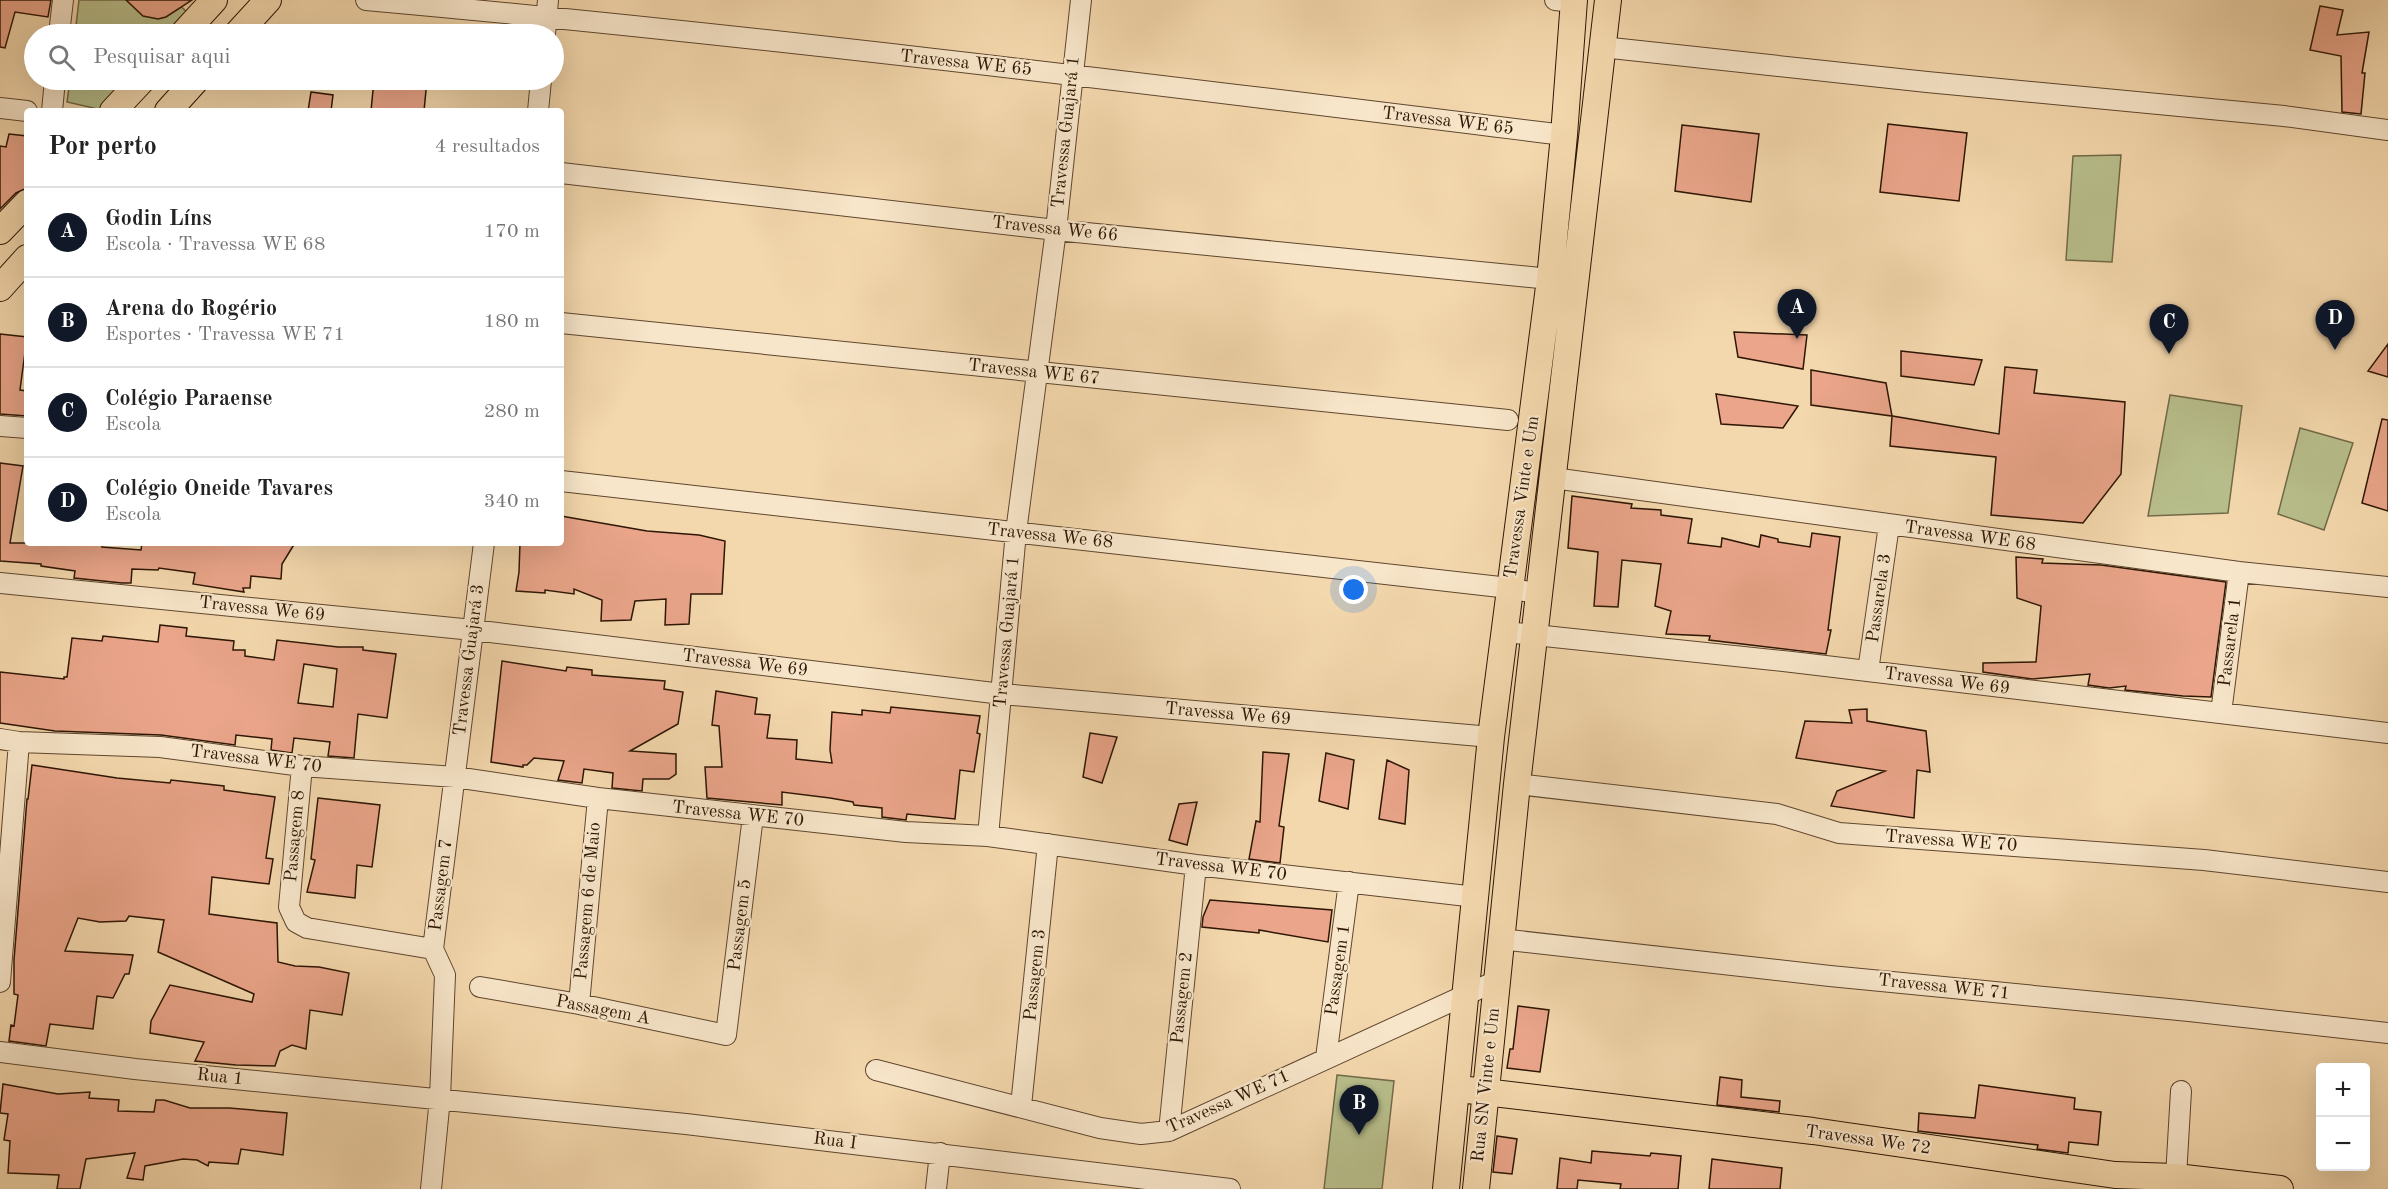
<!DOCTYPE html>
<html lang="pt">
<meta charset="utf-8">
<style>
body{margin:0;font-family:"Old Standard TT",serif;background:#f6f6f6;color:#222}
.controls{position:absolute;right:18px;bottom:18px;display:grid;overflow:hidden;border-radius:6px;box-shadow:0 6px 24px #0002}
.controls button{width:54px;height:54px;display:grid;place-items:center;padding:0;border:0;border-bottom:2px solid #e0e0e0;background:#fff;color:#222;font:30px sans-serif}
.you{position:absolute;left:1354px;top:590px;width:21px;height:21px;margin:-15px;border:4px solid #fff;border-radius:50%;background:#1a73e8;box-shadow:0 0 0 9px #1a73e833}
.badge{display:grid;place-items:center;width:39px;height:39px;border-radius:50%;background:#111827;color:#fff;font-size:20px;font-weight:700}
.pin{position:absolute;translate:-50% -50px;filter:drop-shadow(0 2px 3px #0008)}
.pin::after{content:'';position:absolute;top:32px;width:21px;height:18px;background:inherit;clip-path:polygon(0 0,100% 0,50% 100%)}
.list{margin:0;padding:0;list-style:none}
h2{display:flex;justify-content:space-between;align-items:center;height:78px;margin:0;padding:0 24px;font-size:26px}
h2 small{font-size:20px;font-weight:400;color:#767676}
.list li{display:grid;grid-template-columns:39px 1fr auto;gap:18px;align-items:center;box-sizing:border-box;height:90px;padding:0 24px;border-top:2px solid #e0e0e0}
.list b{display:block;font-size:22px;white-space:nowrap}
.list p{margin:0;font-size:20px;white-space:nowrap;color:#767676}
.list em{font-size:20px;font-style:normal;color:#767676}
.icon{flex:none;width:33px;height:33px;fill:none;stroke:currentColor;stroke-width:2;stroke-linecap:round;stroke-linejoin:round}
.map{position:relative;flex:none;width:2388px;height:1189px;overflow:hidden}
.search{position:absolute;background:#fff;box-shadow:0 6px 24px #0002;left:24px;top:24px;width:540px;height:66px;display:flex;align-items:center;gap:15px;box-sizing:border-box;padding:0 21px;border-radius:33px;color:#767676;font-size:22px}
.panel{position:absolute;background:#fff;box-shadow:0 6px 24px #0002;left:24px;top:108px;width:540px;height:438px;border-radius:6px}
.map>svg:first-child{display:block}
.green{fill:#b8bf8c;stroke:#726a48;stroke-width:1.5}
.building{fill:#eaa58a;stroke:#2d1604;stroke-width:1.5;fill-rule:evenodd}
.lines{fill:none;stroke-linecap:round;stroke-linejoin:round}
.minor-casing{stroke:#5f462e;stroke-width:22}
.major-casing{stroke:#2d1604;stroke-width:28}
.minor{stroke:#f8e6ca;stroke-width:20}
.major{stroke:#f4d8ad;stroke-width:26}
.labels{text-anchor:middle;dominant-baseline:central;stroke-width:4.5;stroke-linejoin:round;paint-order:stroke}
.street-label{font-size:18px;fill:#2d1604;stroke:#f8e6ca}
</style>
<div class="map">
<svg width="2388" height="1189" viewBox="0 0 2388 1189">
<rect width="100%" height="100%" fill="#f4d8ad"/>
<filter id="stains"><feTurbulence type="fractalNoise" baseFrequency=".00333" numOctaves="4"/><feColorMatrix values="0 0 0 0 .2 0 0 0 0 .09 0 0 0 0 .02 0 0 0 .5 -.17"/></filter>
<radialGradient id="worn" r=".72"><stop offset=".6" stop-color="#630" stop-opacity="0"/><stop offset="1" stop-color="#630" stop-opacity=".3"/></radialGradient>
<!-- green -->
<path class="green" d="M 79,0 L 174,0 L 188,13 L 169,34 L 75,34 Z
M 70,80 L 129,80 L 102,110 L 67,102 Z
M 2121,155 L 2112,262 L 2066,260 L 2073,156 Z
M 2170,395 L 2242,406 L 2228,513 L 2148,516 Z
M 2300,428 L 2353,443 L 2324,530 L 2278,514 Z
M 1337,1075 L 1394,1081 L 1382,1189 L 1324,1189 Z"/>
<!-- building -->
<path class="building" d="M 0,0 L 51,0 L 48,17 L 15,12 L 5,48 L 0,47 Z
M 126,0 L 192,0 L 166,17 L 158,19 L 143,16 Z
M 2320,6 L 2343,10 L 2337,35 L 2369,32 L 2362,73 L 2365,73 L 2361,114 L 2342,112 L 2341,56 L 2310,50 Z
M 374,80 L 427,80 L 424,111 L 371,111 Z
M 311,92 L 333,95 L 331,111 L 308,111 Z
M 1888,124 L 1967,133 L 1959,201 L 1880,192 Z
M 1682,125 L 1759,134 L 1751,202 L 1675,191 Z
M 9,134 L 27,136 L 27,188 L 16,193 L 0,209 L 0,146 L 6,147 Z
M 1734,332 L 1807,335 L 1803,369 L 1738,357 Z
M 0,334 L 27,337 L 20,390 L 27,391 L 27,416 L 0,414 Z
M 2388,344 L 2388,377 L 2368,371 Z
M 1901,351 L 1982,360 L 1974,385 L 1901,376 Z
M 2005,367 L 2037,370 L 2034,393 L 2125,402 L 2121,474 L 2083,523 L 1991,515 L 1996,457 L 1890,446 L 1892,416 L 1999,434 Z
M 1811,370 L 1886,383 L 1892,416 L 1811,405 Z
M 1716,394 L 1798,406 L 1783,428 L 1721,424 Z
M 2382,419 L 2388,420 L 2388,511 L 2362,503 Z
M 0,463 L 23,466 L 10,543 L 102,543 L 102,547 L 141,550 L 142,543 L 169,545 L 169,543 L 295,543 L 282,564 L 281,579 L 251,576 L 250,588 L 243,588 L 244,592 L 193,584 L 195,573 L 159,568 L 158,570 L 132,569 L 131,583 L 122,583 L 74,578 L 75,571 L 41,566 L 41,564 L 0,561 Z
M 1572,496 L 1632,504 L 1631,508 L 1661,510 L 1661,515 L 1692,519 L 1688,543 L 1721,547 L 1722,538 L 1759,547 L 1761,535 L 1778,539 L 1778,542 L 1810,547 L 1812,533 L 1840,537 L 1828,630 L 1831,630 L 1826,654 L 1709,640 L 1710,636 L 1666,634 L 1671,611 L 1655,606 L 1661,564 L 1622,560 L 1618,607 L 1594,606 L 1598,552 L 1568,548 Z
M 561,516 L 647,531 L 699,535 L 725,541 L 722,594 L 691,594 L 689,624 L 665,625 L 666,599 L 635,601 L 631,620 L 601,621 L 602,600 L 574,589 L 574,594 L 545,590 L 545,593 L 516,591 L 519,572 L 520,543 L 561,543 Z
M 2016,557 L 2043,559 L 2042,563 L 2101,565 L 2226,582 L 2211,697 L 2183,696 L 2125,690 L 2126,686 L 2109,688 L 2088,685 L 2090,674 L 2032,679 L 1983,672 L 1983,663 L 2036,662 L 2041,606 L 2017,598 Z
M 160,625 L 187,628 L 186,636 L 234,641 L 233,650 L 245,650 L 245,656 L 274,660 L 277,640 L 338,647 L 363,647 L 363,650 L 396,654 L 387,718 L 358,714 L 354,758 L 328,756 L 330,742 L 294,738 L 292,753 L 271,750 L 272,739 L 236,735 L 235,745 L 161,735 L 55,731 L 0,723 L 0,672 L 64,679 L 64,677 L 67,677 L 72,638 L 102,641 L 103,636 L 158,642 ZM 304,664 L 337,669 L 333,707 L 298,703 Z
M 502,661 L 566,671 L 567,667 L 592,670 L 592,675 L 665,681 L 664,689 L 683,692 L 678,724 L 630,751 L 676,754 L 676,774 L 669,779 L 643,779 L 642,791 L 612,788 L 613,773 L 584,769 L 582,783 L 558,780 L 564,761 L 534,758 L 527,765 L 523,765 L 523,767 L 491,762 Z
M 716,691 L 757,698 L 755,714 L 770,715 L 767,738 L 797,740 L 796,759 L 832,763 L 830,750 L 832,712 L 862,715 L 862,710 L 890,713 L 891,707 L 980,716 L 977,733 L 980,734 L 974,772 L 960,770 L 955,819 L 907,814 L 906,820 L 882,817 L 882,808 L 854,805 L 853,802 L 830,798 L 782,792 L 782,805 L 707,798 L 705,767 L 722,767 L 719,726 L 712,725 Z
M 1867,709 L 1867,721 L 1926,731 L 1930,772 L 1917,770 L 1914,818 L 1831,806 L 1837,791 L 1885,771 L 1796,758 L 1805,721 L 1852,723 L 1849,710 Z
M 1090,733 L 1117,737 L 1102,783 L 1083,777 Z
M 1263,752 L 1289,754 L 1279,826 L 1284,827 L 1280,863 L 1249,859 L 1256,821 L 1260,822 Z
M 1326,753 L 1354,760 L 1348,809 L 1319,801 Z
M 1387,760 L 1409,770 L 1405,824 L 1379,819 Z
M 32,765 L 117,778 L 170,783 L 171,780 L 224,786 L 224,790 L 275,797 L 266,858 L 273,859 L 269,884 L 212,877 L 209,914 L 277,923 L 278,962 L 295,966 L 319,967 L 349,973 L 342,1015 L 310,1010 L 306,1049 L 292,1045 L 280,1051 L 275,1066 L 236,1065 L 195,1061 L 204,1042 L 150,1033 L 151,1021 L 170,985 L 252,1002 L 254,994 L 158,952 L 164,920 L 129,916 L 126,921 L 100,922 L 78,918 L 65,951 L 133,955 L 129,974 L 125,974 L 113,998 L 97,996 L 93,1029 L 50,1024 L 46,1046 L 9,1041 L 11,1025 L 14,1026 L 18,995 L 14,994 L 14,960 L 27,799 L 28,799 Z
M 318,798 L 380,805 L 372,867 L 357,865 L 355,898 L 307,892 L 315,860 L 311,859 Z
M 1197,802 L 1187,845 L 1169,840 L 1179,804 Z
M 1210,900 L 1332,910 L 1328,942 L 1259,930 L 1259,933 L 1202,927 L 1203,917 Z
M 1518,1006 L 1549,1010 L 1540,1072 L 1507,1068 L 1510,1049 L 1513,1049 Z
M 1720,1077 L 1742,1080 L 1741,1097 L 1780,1101 L 1779,1112 L 1717,1105 Z
M 3,1084 L 58,1094 L 90,1092 L 89,1098 L 119,1100 L 118,1111 L 154,1112 L 156,1100 L 164,1100 L 190,1108 L 229,1108 L 287,1113 L 283,1155 L 241,1149 L 238,1164 L 209,1162 L 208,1166 L 197,1160 L 183,1159 L 145,1166 L 143,1180 L 127,1178 L 135,1153 L 86,1159 L 80,1189 L 57,1189 L 59,1175 L 8,1173 L 10,1141 L 4,1140 L 8,1114 L 0,1113 Z
M 1979,1085 L 2075,1098 L 2074,1109 L 2101,1112 L 2098,1145 L 2069,1142 L 2068,1153 L 2037,1149 L 2038,1145 L 1918,1131 L 1919,1113 L 1975,1118 Z
M 1497,1136 L 1517,1139 L 1512,1174 L 1493,1172 Z
M 1592,1151 L 1650,1156 L 1651,1153 L 1681,1156 L 1678,1189 L 1620,1189 L 1621,1184 L 1578,1180 L 1577,1189 L 1557,1189 L 1560,1158 L 1591,1163 Z
M 1712,1159 L 1782,1168 L 1780,1189 L 1709,1189 Z"/>
<g class="lines">
<!-- minor casing -->
<g class="minor-casing">
<path id="minor" d="M 366,0 C 767,36 1166,86 1564,135
M 1555,0 L 1573,2
M 59,34 L 63,0
M 545,34 L 548,0
M 1602,47 L 1927,82 L 2284,116 L 2388,130
M 0,108 L 27,111
M 52,111 L 55,80
M 538,111 L 541,80
M 561,173 L 1056,230 L 1550,279
M 561,323 L 1508,420
M 0,426 L 27,428
M 1553,478 L 2239,572 L 2388,587
M 561,481 L 1509,588 L 1539,594
M 0,583 L 473,630 L 1002,694 L 1491,737
M 1506,632 L 1792,662 L 2388,733
M 1868,671 L 1889,525
M 2221,713 L 2239,572
M 0,739 L 19,742 L 160,747 L 302,766 L 455,777 L 598,798 L 906,832 L 988,836 L 1196,865 L 1476,897
M 302,766 L 289,907 L 296,922 L 307,928 L 433,949
M 1517,784 L 1777,814 L 1839,833 L 2204,860 L 2388,882
M 988,836 L 1016,532 L 1056,230 L 1081,0
M 1500,939 L 1830,976 L 2189,1011 L 2388,1033
M 0,982 L 19,742
M 480,987 L 579,1004 L 726,1035 L 753,816
M 579,1004 L 598,798
M 0,1052 L 135,1069 L 686,1124 L 1230,1189
M 1326,1058 L 1349,882
M 876,1070 L 1100,1128 L 1141,1134 L 1169,1131 L 1496,981
M 1021,1106 L 1048,844
M 1169,1131 L 1196,865
M 2176,1177 L 2181,1091
M 431,1189 L 440,1098 L 445,975 L 433,949 L 484,543
M 936,1189 L 940,1153"/>
</g>
<!-- major casing -->
<g class="major-casing">
<path id="major" d="M 183,34 L 214,0
M 237,34 L 268,0
M 113,111 L 142,80
M 168,111 L 196,80
M 0,231 L 27,203
M 0,288 L 27,258
M 1468,1090 L 1813,1131 L 2115,1175 L 2176,1177 L 2280,1189
M 1446,1189 L 1491,737 L 1550,279 L 1564,135 L 1574,0
M 1476,1189 L 1517,784 L 1608,0"/>
</g>
<!-- minor -->
<use href="#minor" class="minor"/>
<!-- major -->
<use href="#major" class="major"/>
</g>
<g class="labels">
<!-- street labels -->
<g class="street-label">
<text transform="translate(966 63) rotate(6)">Travessa WE 65</text>
<text transform="translate(1448 121) rotate(7)">Travessa WE 65</text>
<text transform="translate(1066 132) rotate(-84)">Travessa Guajará 1</text>
<text transform="translate(1055 229) rotate(6)">Travessa We 66</text>
<text transform="translate(1034 372) rotate(6)">Travessa WE 67</text>
<text transform="translate(1522 497) rotate(-82)">Travessa Vinte e Um</text>
<text transform="translate(1050 536) rotate(6)">Travessa We 68</text>
<text transform="translate(1970 536) rotate(8)">Travessa WE 68</text>
<text transform="translate(1879 598) rotate(-82)">Passarela 3</text>
<text transform="translate(262 609) rotate(6)">Travessa We 69</text>
<text transform="translate(1007 632) rotate(-85)">Travessa Guajará 1</text>
<text transform="translate(2230 642) rotate(-83)">Passarela 1</text>
<text transform="translate(469 660) rotate(-83)">Travessa Guajará 3</text>
<text transform="translate(745 663) rotate(7)">Travessa We 69</text>
<text transform="translate(1947 681) rotate(7)">Travessa We 69</text>
<text transform="translate(1228 714) rotate(5)">Travessa We 69</text>
<text transform="translate(256 759) rotate(7)">Travessa WE 70</text>
<text transform="translate(738 814) rotate(6)">Travessa WE 70</text>
<text transform="translate(295 836) rotate(-85)">Passagem 8</text>
<text transform="translate(1951 841) rotate(4)">Travessa WE 70</text>
<text transform="translate(1221 867) rotate(7)">Travessa WE 70</text>
<text transform="translate(441 885) rotate(-83)">Passagem 7</text>
<text transform="translate(588 901) rotate(-85)">Passagem 6 de Maio</text>
<text transform="translate(740 925) rotate(-83)">Passagem 5</text>
<text transform="translate(1338 970) rotate(-82)">Passagem 1</text>
<text transform="translate(1035 975) rotate(-84)">Passagem 3</text>
<text transform="translate(1944 987) rotate(6)">Travessa WE 71</text>
<text transform="translate(1182 998) rotate(-84)">Passagem 2</text>
<text transform="translate(603 1010) rotate(11)">Passagem A</text>
<text transform="translate(220 1077) rotate(6)">Rua 1</text>
<text transform="translate(1486 1085) rotate(-84)">Rua SN Vinte e Um</text>
<text transform="translate(1228 1102) rotate(-24)">Travessa WE 71</text>
<text transform="translate(1868 1140) rotate(8)">Travessa We 72</text>
<text transform="translate(835 1141) rotate(7)">Rua I</text>
</g>
</g>
<rect width="100%" height="100%" filter="url(#stains)"/>
<rect width="100%" height="100%" fill="url(#worn)"/>
</svg>
<div class="controls">
<button>+</button>
<button>−</button>
</div>
<div class="you"></div>
<div class="pin badge" style="left:1797px;top:339px">A</div>
<div class="pin badge" style="left:1359px;top:1135px">B</div>
<div class="pin badge" style="left:2169px;top:354px">C</div>
<div class="pin badge" style="left:2335px;top:350px">D</div>
<div class="search"><svg class="icon" aria-label="search" viewBox="0 0 24 24"><circle cx="10" cy="10" r="6"/><path d="M15 15l6 6"/></svg>Pesquisar aqui</div>
<section class="panel">
<h2>Por perto<small>4 resultados</small></h2>
<ul class="list">
<li><span class="badge">A</span><div><b>Godin Líns</b><p>Escola · Travessa WE 68</p></div><em>170 m</em></li>
<li><span class="badge">B</span><div><b>Arena do Rogério</b><p>Esportes · Travessa WE 71</p></div><em>180 m</em></li>
<li><span class="badge">C</span><div><b>Colégio Paraense</b><p>Escola</p></div><em>280 m</em></li>
<li><span class="badge">D</span><div><b>Colégio Oneide Tavares</b><p>Escola</p></div><em>340 m</em></li>
</ul>
</section>
</div>
